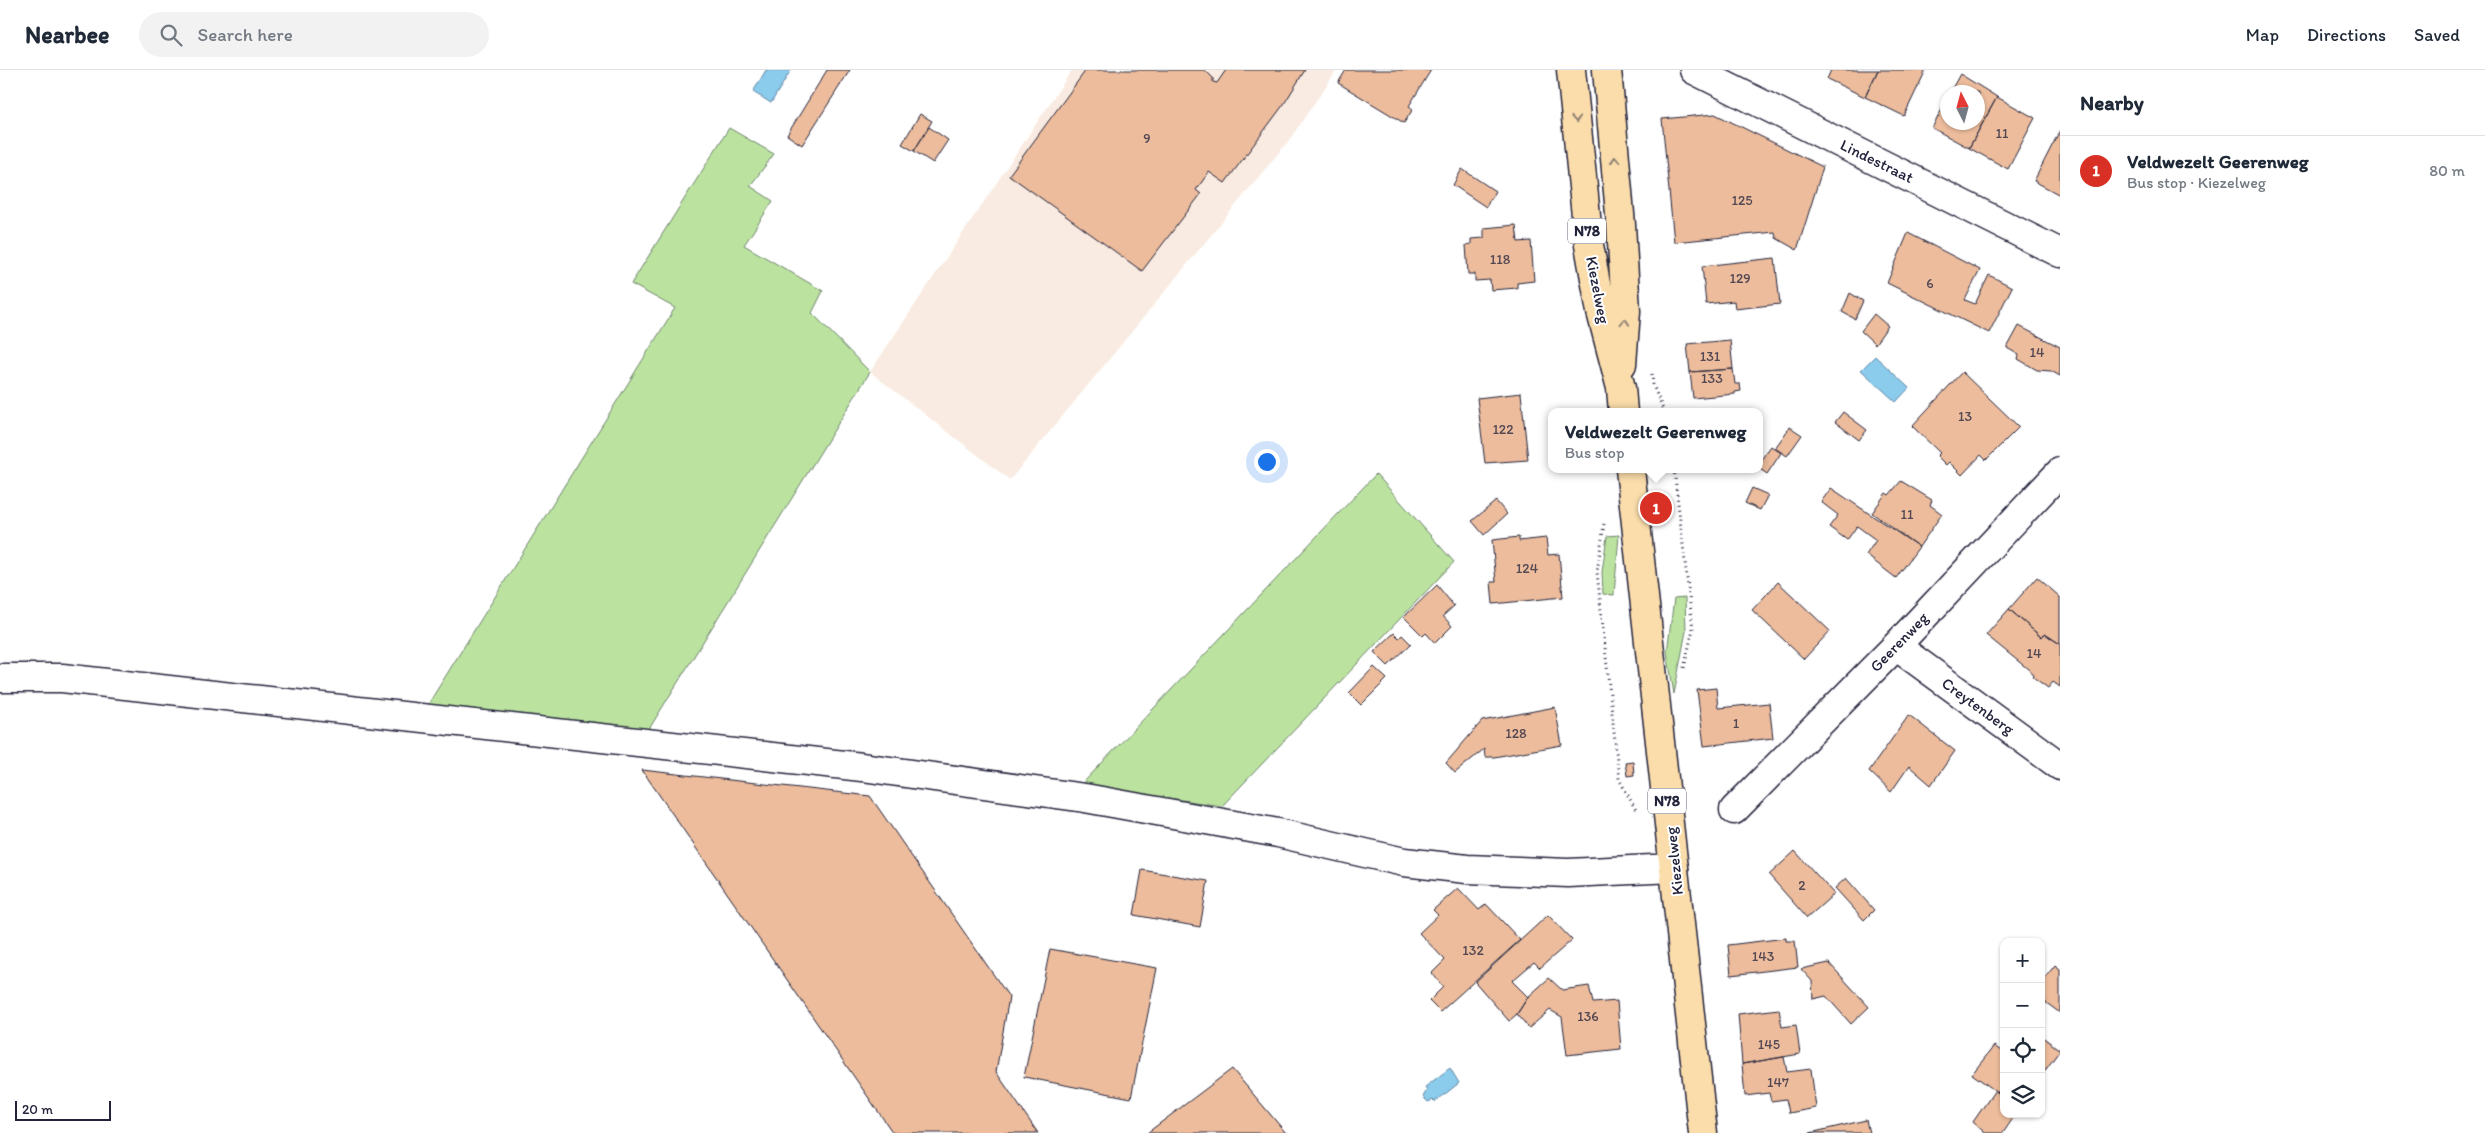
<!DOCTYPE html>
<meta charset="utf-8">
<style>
body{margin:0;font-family:Itim,sans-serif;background:#f2f2f3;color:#1f2937}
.controls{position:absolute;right:15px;bottom:15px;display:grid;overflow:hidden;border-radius:10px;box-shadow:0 1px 4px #0004}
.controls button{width:45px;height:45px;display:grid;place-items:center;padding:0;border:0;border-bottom:1px solid #e0e1e3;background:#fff;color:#1f2937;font:25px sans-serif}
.compass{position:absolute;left:1940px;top:15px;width:45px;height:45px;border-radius:50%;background:#fff;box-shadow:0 1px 4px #0004;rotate:354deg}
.scale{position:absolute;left:15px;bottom:12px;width:96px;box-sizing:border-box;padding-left:5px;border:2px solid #22223b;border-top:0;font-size:14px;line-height:18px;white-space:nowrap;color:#22223b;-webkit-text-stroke:4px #fff;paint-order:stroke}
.you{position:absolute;left:1266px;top:391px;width:18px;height:18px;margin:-12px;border:4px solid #fff;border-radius:50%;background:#1a73e8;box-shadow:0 0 0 8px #1a73e833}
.badge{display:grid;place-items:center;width:32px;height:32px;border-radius:50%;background:#d93025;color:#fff;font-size:16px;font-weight:700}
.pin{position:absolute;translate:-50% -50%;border:2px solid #fff;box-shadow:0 1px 5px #0006}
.popup{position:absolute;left:1548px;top:338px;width:215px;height:65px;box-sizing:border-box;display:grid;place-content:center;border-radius:10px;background:#fff;filter:drop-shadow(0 1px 4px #0005);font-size:16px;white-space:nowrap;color:#747a83}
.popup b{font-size:19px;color:#1f2937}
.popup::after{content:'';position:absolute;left:50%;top:100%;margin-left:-10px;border:10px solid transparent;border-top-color:#fff}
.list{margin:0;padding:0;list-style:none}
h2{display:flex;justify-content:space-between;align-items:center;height:65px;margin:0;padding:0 20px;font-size:21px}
h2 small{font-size:16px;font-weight:400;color:#747a83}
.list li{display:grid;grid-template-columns:32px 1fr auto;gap:15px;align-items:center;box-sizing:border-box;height:70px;padding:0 20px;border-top:1px solid #e0e1e3}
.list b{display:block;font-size:19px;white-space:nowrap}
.list p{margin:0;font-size:16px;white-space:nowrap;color:#747a83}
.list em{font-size:16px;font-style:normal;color:#747a83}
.icon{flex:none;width:28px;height:28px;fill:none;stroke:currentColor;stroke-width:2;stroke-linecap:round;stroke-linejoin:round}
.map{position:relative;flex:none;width:2060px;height:1063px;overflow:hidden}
header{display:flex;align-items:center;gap:30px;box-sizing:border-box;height:70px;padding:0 25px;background:#fff;border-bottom:1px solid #e0e1e3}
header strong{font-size:24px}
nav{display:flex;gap:28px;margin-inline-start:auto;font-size:18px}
.search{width:350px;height:45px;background:#f2f2f3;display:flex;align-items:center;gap:12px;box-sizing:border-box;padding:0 18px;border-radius:28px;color:#747a83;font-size:19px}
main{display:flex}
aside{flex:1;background:#fff}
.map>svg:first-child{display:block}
.built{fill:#f9ebe1}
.green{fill:#bbe39f;stroke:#6e826d}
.water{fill:#8bcbec;stroke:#6187a5}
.building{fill:#ecbc9c;stroke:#22223b}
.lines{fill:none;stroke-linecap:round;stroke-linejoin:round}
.street-casing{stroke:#22223b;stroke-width:31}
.primary-casing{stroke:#22223b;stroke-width:31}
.path{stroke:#22223b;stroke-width:3;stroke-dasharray:1 4;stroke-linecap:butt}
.street{stroke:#fff;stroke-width:28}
.primary{stroke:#fbddab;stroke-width:28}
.oneway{stroke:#8e8073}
.labels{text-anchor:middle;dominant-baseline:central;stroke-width:4;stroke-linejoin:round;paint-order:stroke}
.number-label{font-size:14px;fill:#544853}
.shield{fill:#fff;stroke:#646476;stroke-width:1}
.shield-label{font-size:15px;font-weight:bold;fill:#22223b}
.street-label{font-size:16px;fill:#22223b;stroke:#fff}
</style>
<header>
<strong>Nearbee</strong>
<div class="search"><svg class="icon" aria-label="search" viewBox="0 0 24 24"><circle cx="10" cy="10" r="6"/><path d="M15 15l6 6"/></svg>Search here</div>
<nav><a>Map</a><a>Directions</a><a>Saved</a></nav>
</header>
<main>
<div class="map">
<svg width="2060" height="1063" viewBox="0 0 2060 1063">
<rect width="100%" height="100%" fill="#fff"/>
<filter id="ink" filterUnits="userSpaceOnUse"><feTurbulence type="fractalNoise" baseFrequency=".02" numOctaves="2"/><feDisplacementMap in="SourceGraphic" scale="10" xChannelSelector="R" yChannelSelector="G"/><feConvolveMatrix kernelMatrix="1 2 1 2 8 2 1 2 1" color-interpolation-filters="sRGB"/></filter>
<g filter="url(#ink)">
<!-- built -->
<path class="built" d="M 1072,0 L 1337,0 L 1290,69 L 1010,410 L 870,302 Z"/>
<!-- green -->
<path class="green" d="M 729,58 L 774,84 L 750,116 L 773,131 L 744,175 L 823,221 L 812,243 L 870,302 L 649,659 L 427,636 L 675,238 L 631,214 Z
M 1376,404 L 1454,492 L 1222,736 L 1081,715 Z
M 1619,465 L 1614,525 L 1603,524 L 1602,502 L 1607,466 Z
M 1685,528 L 1686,561 L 1674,624 L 1667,582 L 1674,529 Z"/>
<!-- water -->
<path class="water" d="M 766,0 L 791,0 L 771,33 L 753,22 Z
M 1875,286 L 1909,318 L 1896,332 L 1861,300 Z
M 1450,998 L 1459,1013 L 1435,1032 L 1433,1030 L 1428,1032 L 1423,1027 L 1427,1020 L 1425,1017 Z"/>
<!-- building -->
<path class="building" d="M 827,0 L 850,0 L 802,75 L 787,65 Z
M 1086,0 L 1205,0 L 1213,8 L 1213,12 L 1217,13 L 1226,0 L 1305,0 L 1284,34 L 1225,113 L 1209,102 L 1196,120 L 1201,124 L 1142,201 L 1009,105 Z
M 1346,0 L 1431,0 L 1409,36 L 1413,39 L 1404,53 L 1338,13 Z
M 1831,0 L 1878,0 L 1865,27 L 1827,9 Z
M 1878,0 L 1926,0 L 1904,46 L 1865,27 Z
M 1960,4 L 1997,27 L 1969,78 L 1932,58 L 1948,28 L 1948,52 L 1978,52 L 1978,22 L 1950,22 Z
M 1997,27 L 2035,48 L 2008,99 L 1969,78 Z
M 920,44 L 932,51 L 914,81 L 902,74 Z
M 1715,44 L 1823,97 L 1797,180 L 1776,168 L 1775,162 L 1674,172 L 1662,49 Z
M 929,57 L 948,70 L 933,93 L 914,81 Z
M 2060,60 L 2060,125 L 2034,111 Z
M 1462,99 L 1495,121 L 1486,137 L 1453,115 Z
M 1516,155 L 1518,172 L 1531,171 L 1534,211 L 1517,213 L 1517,218 L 1491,220 L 1490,210 L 1475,211 L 1475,204 L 1468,204 L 1466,175 L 1471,174 L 1471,169 L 1484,168 L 1484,158 Z
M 1908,163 L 1980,200 L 1965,230 L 1975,234 L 1989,205 L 2012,217 L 1989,263 L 1887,213 Z
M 1775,188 L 1780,234 L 1735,239 L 1734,231 L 1706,234 L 1702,196 Z
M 1850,223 L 1863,231 L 1855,249 L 1842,242 Z
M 1874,244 L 1888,256 L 1875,274 L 1861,261 Z
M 2019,256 L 2060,277 L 2060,306 L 2051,301 L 2037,300 L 2018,289 L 2019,285 L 2007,278 Z
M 1730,270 L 1733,299 L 1690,302 L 1687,274 Z
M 1733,299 L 1735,314 L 1740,314 L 1741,321 L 1735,322 L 1735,324 L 1693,328 L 1690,302 Z
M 1962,302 L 2019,357 L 1986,390 L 1981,385 L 1962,405 L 1949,392 L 1946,395 L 1937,386 L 1940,383 L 1912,356 Z
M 1521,323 L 1528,390 L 1485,393 L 1477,328 Z
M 1843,342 L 1867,360 L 1859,370 L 1835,352 Z
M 1790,357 L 1802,365 L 1787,386 L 1775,378 Z
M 1771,376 L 1781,383 L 1767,404 L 1760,399 L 1760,391 Z
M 1901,411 L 1932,430 L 1930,435 L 1942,444 L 1919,477 L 1872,443 L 1886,423 L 1889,425 Z
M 1752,418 L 1768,425 L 1760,440 L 1745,433 Z
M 1831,418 L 1919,477 L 1896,508 L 1866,485 L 1876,470 L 1857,456 L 1847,470 L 1829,457 L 1838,445 L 1821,432 Z
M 1496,431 L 1507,444 L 1484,465 L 1472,451 Z
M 1519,467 L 1519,471 L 1546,468 L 1548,485 L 1559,484 L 1563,527 L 1493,534 L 1491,512 L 1496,512 L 1492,470 Z
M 2037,507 L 2060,527 L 2060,574 L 2045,564 L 2041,567 L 2009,539 Z
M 1778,512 L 1830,561 L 1804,589 L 1752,540 Z
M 1437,515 L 1454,536 L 1443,546 L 1452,556 L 1435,573 L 1426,563 L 1423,566 L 1404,547 Z
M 2009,539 L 2041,567 L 2045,564 L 2060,574 L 2060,617 L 2053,612 L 2048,618 L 2033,607 L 2034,604 L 1986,565 Z
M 1394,563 L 1399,568 L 1402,565 L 1411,574 L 1388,596 L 1374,582 Z
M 1374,597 L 1387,609 L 1361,635 L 1349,623 Z
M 1716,618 L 1718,638 L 1769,633 L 1773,668 L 1704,676 L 1697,620 Z
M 1555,637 L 1562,675 L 1494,687 L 1485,687 L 1484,679 L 1455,703 L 1446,693 L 1482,651 Z
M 1909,645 L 1955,681 L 1931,715 L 1909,696 L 1891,722 L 1869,701 Z
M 1633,691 L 1634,705 L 1627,706 L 1625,692 Z
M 642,700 L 870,726 L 1009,927 L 996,1002 L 1038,1063 L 893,1063 Z
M 1795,781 L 1834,824 L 1807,848 L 1769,805 Z
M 1142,800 L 1208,811 L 1200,857 L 1134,845 Z
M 1846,808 L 1874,840 L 1864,850 L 1835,818 Z
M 1458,818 L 1479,840 L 1486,834 L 1520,870 L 1440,942 L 1429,931 L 1443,917 L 1432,903 L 1445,890 L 1419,863 L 1438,845 L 1433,840 Z
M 1548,845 L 1572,870 L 1540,898 L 1534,892 L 1512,911 L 1528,927 L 1517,944 L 1509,951 L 1475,912 Z
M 1786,868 L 1786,871 L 1795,871 L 1798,897 L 1731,905 L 1728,875 Z
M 1050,879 L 1157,898 L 1131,1028 L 1024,1007 Z
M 1829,893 L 1869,937 L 1851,954 L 1826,926 L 1813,929 L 1812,911 L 1801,899 Z
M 2055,895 L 2060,899 L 2060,943 L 2041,929 L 2041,913 Z
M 1549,908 L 1562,920 L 1589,916 L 1593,933 L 1617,931 L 1621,979 L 1567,985 L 1562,947 L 1550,940 L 1529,958 L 1517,944 L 1528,927 Z
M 1779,939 L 1782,957 L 1796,955 L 1800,984 L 1742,994 L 1738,944 Z
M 2041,966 L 2060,980 L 2041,1006 Z
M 1994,976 L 2004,983 L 2004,1027 L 1972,1004 Z
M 1784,987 L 1787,1002 L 1811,999 L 1816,1038 L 1789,1043 L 1786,1029 L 1771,1031 L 1769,1023 L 1745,1026 L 1742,994 Z
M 1232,999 L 1286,1063 L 1147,1063 Z
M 1995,1020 L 2004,1027 L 2004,1044 L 2016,1044 L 2003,1063 L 1985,1063 L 1973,1052 Z
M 1866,1050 L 1869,1063 L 1810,1063 Z"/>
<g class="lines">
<!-- street casing -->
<g class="street-casing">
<path id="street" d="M 1694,0 L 2060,183
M 1896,576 L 2060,696
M 0,608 L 62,608 L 862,697 L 1085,728 L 1278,763 L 1404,792 L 1467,799 L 1568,803 L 1674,798
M 1734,740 L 1896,576 L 2060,402"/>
</g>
<!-- primary casing -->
<g class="primary-casing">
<path id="primary" d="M 1571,0 L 1589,175 L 1601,242 L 1621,318 L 1623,342
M 1607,0 L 1621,155 L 1626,241 L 1622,294
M 1630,399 L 1703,1063"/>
</g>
<!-- path -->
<path class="path" d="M 1652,304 L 1653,315 L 1664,342
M 1674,399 L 1693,559 L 1684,598
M 1604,454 L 1597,502 L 1619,709 L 1636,740"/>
<!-- street -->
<use href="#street" class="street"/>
<!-- primary -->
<use href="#primary" class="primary"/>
</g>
<!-- one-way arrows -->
<defs><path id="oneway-chevron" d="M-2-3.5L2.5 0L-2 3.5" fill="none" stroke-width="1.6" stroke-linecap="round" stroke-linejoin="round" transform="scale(1.25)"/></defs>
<g class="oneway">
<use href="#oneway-chevron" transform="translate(1576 49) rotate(85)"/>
<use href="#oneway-chevron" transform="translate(1615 90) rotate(-95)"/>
<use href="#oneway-chevron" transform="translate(1625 252) rotate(-86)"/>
</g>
</g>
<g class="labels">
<!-- number labels -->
<g class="number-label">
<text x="2002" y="63">11</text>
<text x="1147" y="68">9</text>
<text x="1742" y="130">125</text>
<text x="1500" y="189">118</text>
<text x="1740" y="208">129</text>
<text x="1930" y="213">6</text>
<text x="2037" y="282">14</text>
<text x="1710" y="286">131</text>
<text x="1712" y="308">133</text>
<text x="1965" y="346">13</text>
<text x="1503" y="359">122</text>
<text x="1907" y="444">11</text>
<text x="1527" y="498">124</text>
<text x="2034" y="583">14</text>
<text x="1736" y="653">1</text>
<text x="1516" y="663">128</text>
<text x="1802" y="815">2</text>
<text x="1473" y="880">132</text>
<text x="1763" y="886">143</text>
<text x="1588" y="946">136</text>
<text x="1769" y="974">145</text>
<text x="1778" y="1012">147</text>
</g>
<!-- shield labels -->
<g class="shield">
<rect x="1568" y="148.5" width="38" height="25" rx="4"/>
<rect x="1648" y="718.5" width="38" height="25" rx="4"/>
</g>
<g class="shield-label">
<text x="1587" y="161">N78</text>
<text x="1667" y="731">N78</text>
</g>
<!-- street labels -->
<g class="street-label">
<text transform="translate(1877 91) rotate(26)">Lindestraat</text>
<text transform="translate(1598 220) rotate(79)">Kiezelweg</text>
<text transform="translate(1899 572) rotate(-46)">Geerenweg</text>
<text transform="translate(1978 636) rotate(36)">Creytenberg</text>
<text transform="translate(1674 791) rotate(-96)">Kiezelweg</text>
</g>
</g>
</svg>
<div class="controls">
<button>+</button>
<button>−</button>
<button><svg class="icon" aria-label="locate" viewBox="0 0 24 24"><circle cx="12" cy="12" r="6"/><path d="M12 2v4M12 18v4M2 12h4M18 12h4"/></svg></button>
<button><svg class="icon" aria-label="layers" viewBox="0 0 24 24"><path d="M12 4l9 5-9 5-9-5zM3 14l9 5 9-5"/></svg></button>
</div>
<svg class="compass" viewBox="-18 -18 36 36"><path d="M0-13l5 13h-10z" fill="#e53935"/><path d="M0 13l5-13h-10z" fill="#747a83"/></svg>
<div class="scale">20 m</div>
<div class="you"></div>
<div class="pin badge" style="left:1656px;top:438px">1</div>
<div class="popup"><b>Veldwezelt Geerenweg</b>Bus stop</div>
</div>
<aside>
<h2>Nearby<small></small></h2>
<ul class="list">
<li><span class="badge">1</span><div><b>Veldwezelt Geerenweg</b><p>Bus stop · Kiezelweg</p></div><em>80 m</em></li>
</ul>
</aside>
</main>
